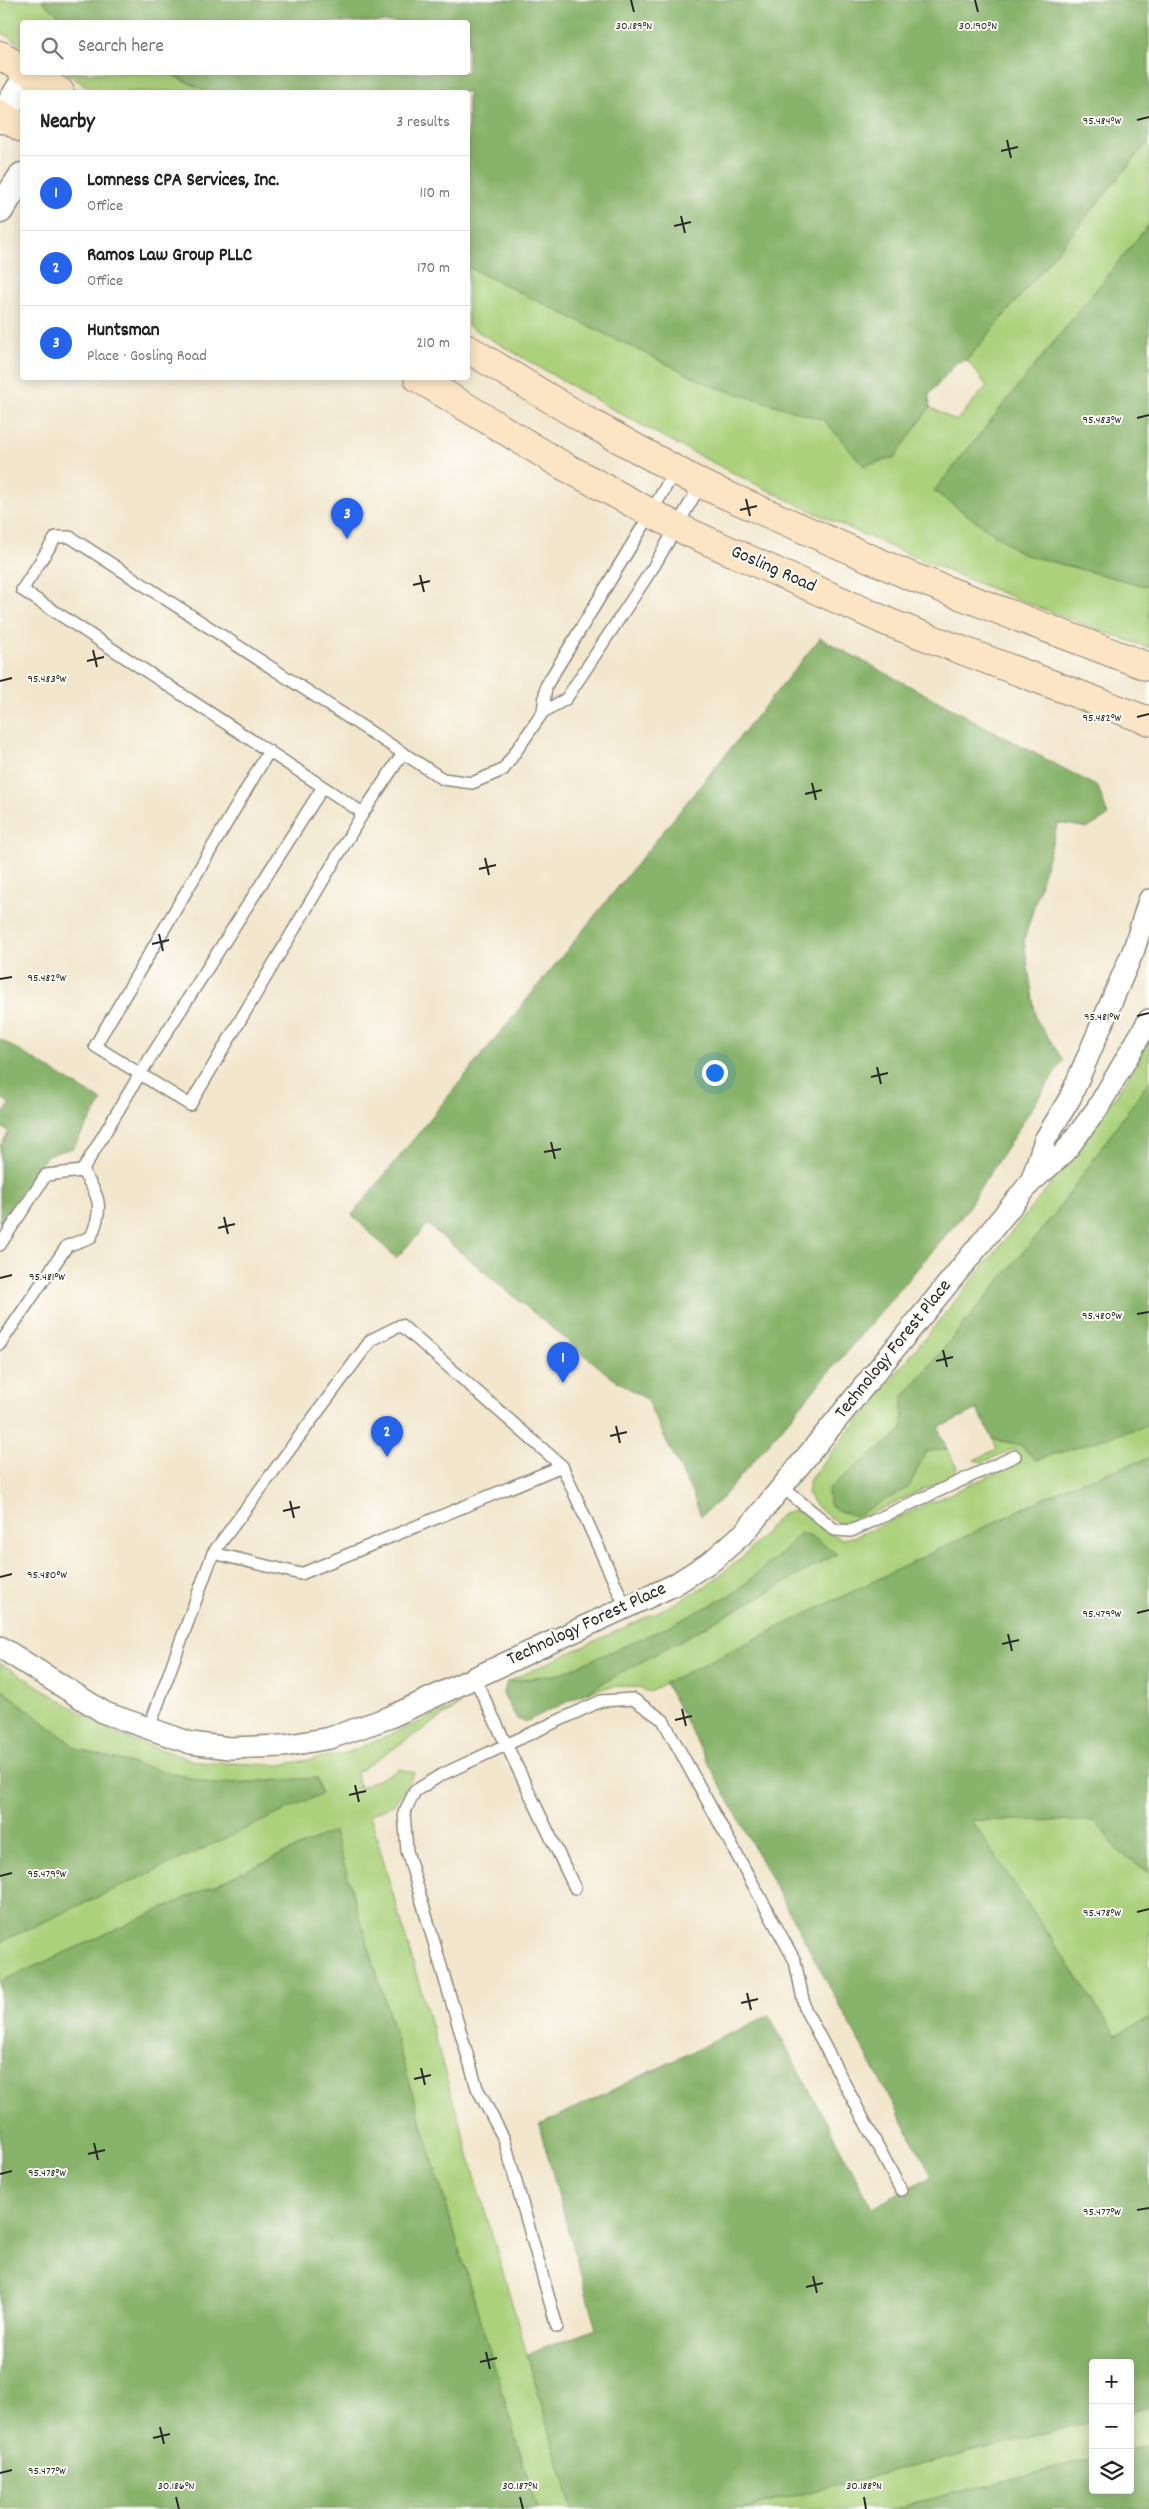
<!DOCTYPE html>
<meta charset="utf-8">
<style>
body{margin:0;font-family:Dekko,sans-serif;background:#f2f2f2;color:#222}
.controls{position:absolute;right:15px;bottom:15px;display:grid;overflow:hidden;border-radius:5px;box-shadow:0 2px 12px #0003}
.controls button{width:45px;height:45px;display:grid;place-items:center;padding:0;border:0;border-bottom:1px solid #e0e0e0;background:#fff;color:#222;font:25px sans-serif}
.you{position:absolute;left:714px;top:1072px;width:18px;height:18px;margin:-12px;border:4px solid #fff;border-radius:50%;background:#1a73e8;box-shadow:0 0 0 8px #1a73e833}
.badge{display:grid;place-items:center;width:32px;height:32px;border-radius:50%;background:#2563eb;color:#fff;font-size:16px;font-weight:700}
.pin{position:absolute;translate:-50% -41px;filter:drop-shadow(0 1px 2px #0008)}
.pin::after{content:'';position:absolute;top:26px;width:18px;height:15px;background:inherit;clip-path:polygon(0 0,100% 0,50% 100%)}
.list{margin:0;padding:0;list-style:none}
h2{display:flex;justify-content:space-between;align-items:center;height:65px;margin:0;padding:0 20px;font-size:21px}
h2 small{font-size:16px;font-weight:400;color:#767676}
.list li{display:grid;grid-template-columns:32px 1fr auto;gap:15px;align-items:center;box-sizing:border-box;height:75px;padding:0 20px;border-top:1px solid #e0e0e0}
.list b{display:block;font-size:19px;white-space:nowrap}
.list p{margin:0;font-size:16px;white-space:nowrap;color:#767676}
.list em{font-size:16px;font-style:normal;color:#767676}
.icon{flex:none;width:28px;height:28px;fill:none;stroke:currentColor;stroke-width:2;stroke-linecap:round;stroke-linejoin:round}
.map{position:relative;flex:none;width:1149px;height:2509px;overflow:hidden}
.search{position:absolute;background:#fff;box-shadow:0 2px 12px #0003;left:20px;top:20px;width:450px;height:55px;display:flex;align-items:center;gap:12px;box-sizing:border-box;padding:0 18px;border-radius:5px;color:#767676;font-size:19px}
.panel{position:absolute;background:#fff;box-shadow:0 2px 12px #0003;left:20px;top:90px;width:450px;height:290px;border-radius:5px}
.map>svg:first-child{display:block}
.green{fill:#abd17b;stroke:#6b7e53}
.forest{fill:#88b36b;stroke:#5a6f4b}
.lines{fill:none;stroke-linecap:round;stroke-linejoin:round}
.service-casing{stroke:#8e887c;stroke-width:14}
.minor-casing{stroke:#8e887c;stroke-width:24}
.tertiary-casing{stroke:#8e887c;stroke-width:29}
.secondary-casing{stroke:#8e887c;stroke-width:30}
.service{stroke:#fff;stroke-width:11}
.minor{stroke:#fff;stroke-width:21}
.tertiary{stroke:#fff;stroke-width:26}
.secondary{stroke:#fce5c4;stroke-width:28}
.ticks{fill:none;stroke:#2b2b2b;stroke-width:2}
.labels{text-anchor:middle;dominant-baseline:central;stroke-width:4;stroke-linejoin:round;paint-order:stroke}
.street-label{font-size:19px;fill:#2b2b2b;stroke:#fdfcf7}
.ticks-label{font-size:12px;text-anchor:middle;fill:#2b2b2b;stroke:#fdfcf7;stroke-width:4;stroke-linejoin:round;paint-order:stroke}
</style>
<div class="map">
<svg width="1149" height="2509" viewBox="0 0 1149 2509">
<rect width="100%" height="100%" fill="#fdfcf7"/>
<filter id="ink" filterUnits="userSpaceOnUse"><feTurbulence type="fractalNoise" baseFrequency=".02" numOctaves="2"/><feDisplacementMap in="SourceGraphic" scale="10" xChannelSelector="R" yChannelSelector="G"/><feConvolveMatrix kernelMatrix="1 2 1 2 8 2 1 2 1" color-interpolation-filters="sRGB"/></filter>
<filter id="wash" filterUnits="userSpaceOnUse"><feTurbulence type="fractalNoise" baseFrequency=".0096" numOctaves="4" result="noise"/><feDisplacementMap in="SourceGraphic" scale="20" xChannelSelector="R" yChannelSelector="G"/><feGaussianBlur stdDeviation="1.12" result="paint"/><feColorMatrix in="noise" values="0 0 0 0 0 0 0 0 0 0 0 0 0 0 0 0 0 1.4 0 .05"/><feComposite in="paint" operator="in"/></filter>
<g filter="url(#wash)">
<rect width="100%" height="100%" fill="#f2e6cc"/>
<!-- green -->
<path class="green" d="M 0,0 L 41,0 L 67,22 L 22,22 L 22,46 L 0,31 Z
M 65,73 L 169,73 L 207,92 L 96,92 Z
M 1149,141 L 1149,224 L 934,491 L 1022,554 L 1149,587 L 1149,648 C 988,591 830,525 679,445 C 607,408 538,366 468,326 L 468,267 L 712,386 L 824,420 L 865,466 L 895,457 L 930,407 L 956,421 L 987,386 L 967,360 Z
M 1149,1040 L 1149,1081 L 1057,1211 L 903,1398 L 903,1430 L 884,1446 L 918,1466 L 926,1451 L 947,1450 L 957,1468 L 953,1476 L 850,1523 L 837,1523 L 814,1504 L 807,1493 L 810,1479 L 1084,1143 L 1134,1068 Z
M 1149,1425 L 1149,1458 L 1069,1486 L 665,1683 L 650,1692 C 626,1682 605,1686 581,1695 L 837,1554 L 800,1533 L 781,1554 L 734,1593 L 670,1626 L 560,1674 L 507,1682 L 668,1607 L 709,1584 L 746,1554 L 780,1516 L 791,1511 L 802,1512 L 830,1534 L 842,1539 L 857,1536 L 1020,1462 L 1014,1449 L 983,1462 L 974,1460 L 997,1449 L 993,1439 L 1020,1445 L 1036,1460 Z
M 0,1663 L 118,1735 L 199,1762 L 280,1765 L 347,1753 L 460,1705 L 356,1773 L 360,1788 L 401,1769 L 415,1773 L 394,1804 L 370,1815 L 572,2509 L 537,2509 L 334,1831 L 0,1982 L 0,1942 L 320,1794 L 317,1778 L 214,1784 L 79,1750 L 0,1688 Z
M 971,1820 L 1097,1821 L 1117,1850 L 1149,1872 L 1149,2019 L 1116,2035 Z
M 1149,2407 L 1149,2445 L 1130,2450 L 1130,2412 Z
M 1093,2421 L 1093,2459 L 889,2509 L 742,2509 Z"/>
<!-- forest -->
<path class="forest" d="M 41,0 L 1149,0 L 1149,141 L 967,360 L 957,362 L 929,395 L 930,407 L 895,457 L 864,466 L 824,420 L 712,386 L 468,267 L 468,92 L 207,92 L 169,73 L 468,72 L 468,22 L 67,22 Z
M 1149,224 L 1149,587 L 1022,554 L 934,491 Z
M 820,638 L 1098,787 L 1108,816 L 1088,828 L 1058,823 L 1024,941 L 1036,1019 L 1063,1060 L 963,1215 L 723,1497 L 701,1516 L 692,1493 L 646,1399 L 611,1377 L 428,1225 L 396,1258 L 352,1215 Z
M 0,1039 L 102,1101 L 73,1148 L 47,1155 L 0,1224 L 0,1146 L 9,1132 L 0,1126 L 0,1119 L 10,1104 L 0,1097 Z
M 1149,1081 L 1149,1425 L 1036,1460 L 1020,1445 L 993,1439 L 977,1409 L 938,1428 L 947,1450 L 926,1451 L 909,1487 L 856,1516 L 839,1511 L 829,1504 L 828,1489 L 903,1430 L 903,1398 L 1057,1211 Z
M 1149,1458 L 1149,1872 L 1117,1850 L 1096,1821 L 971,1820 L 1116,2035 L 1149,2019 L 1149,2407 L 1130,2412 L 1130,2363 L 1093,2363 L 1093,2421 L 742,2509 L 572,2509 L 527,2354 L 596,2329 L 539,2125 L 769,2015 L 872,2208 L 932,2176 L 665,1683 L 1069,1486 Z
M 800,1533 L 816,1539 L 837,1554 L 581,1695 L 525,1722 L 517,1719 L 503,1695 L 507,1682 L 560,1674 L 670,1626 L 734,1593 L 781,1554 Z
M 0,1688 L 79,1750 L 214,1784 L 317,1778 L 321,1794 L 0,1942 Z
M 334,1831 L 537,2509 L 0,2509 L 0,1982 Z
M 1149,2445 L 1149,2509 L 889,2509 L 1093,2459 L 1093,2490 L 1130,2490 L 1130,2450 Z"/>
</g>
<g filter="url(#ink)">
<g class="lines">
<!-- service casing -->
<g class="service-casing">
<path id="service" d="M 543,712 L 546,686 L 651,513 L 675,470
M 269,751 L 95,1046 L 190,1105 L 363,813 L 403,753
M 363,813 L 22,590 L 56,537 L 70,537 L 443,779 L 472,783 L 503,770 L 543,712 L 566,699 L 654,566 L 701,484
M 82,1171 L 140,1074 L 323,787
M 0,1245 L 46,1175 L 82,1171
M 0,1344 L 67,1246 L 91,1237 C 104,1207 100,1197 82,1171
M 782,1487 L 835,1530 L 851,1531 L 1015,1456
M 213,1553 L 301,1574 L 562,1466
M 474,1677 L 575,1888
M 149,1728 L 213,1553 L 371,1340 L 401,1325 L 562,1466 L 626,1608
M 557,2327 L 504,2139 L 477,2088 L 407,1851 L 404,1813 L 415,1791 L 441,1775 L 601,1701 L 633,1699 L 663,1720 L 795,1961 L 805,2009 L 901,2190"/>
</g>
<!-- minor casing -->
<g class="minor-casing">
<path id="minor" d="M 1031,1182 L 1045,1140 L 1070,1098 L 1134,949 L 1149,900
M 0,1647 L 105,1713 L 191,1743 L 229,1748 L 284,1746 L 330,1738 L 388,1718 L 674,1585 L 713,1560 L 745,1532 L 1031,1182 L 1064,1153 L 1097,1109 L 1149,1020"/>
</g>
<!-- tertiary casing -->
<g class="tertiary-casing">
<path id="tertiary" d="M 0,120 L 29,73
M 0,210 L 22,176"/>
</g>
<!-- secondary casing -->
<g class="secondary-casing">
<path id="secondary" d="M 0,55 L 22,69
M 29,72 L 60,92
M 0,114 L 22,128
M 468,349 L 587,421 L 701,484 L 910,576 L 1149,667
M 418,378 L 562,465 L 677,527 L 890,623 L 1149,721"/>
</g>
<!-- service -->
<use href="#service" class="service"/>
<!-- minor -->
<use href="#minor" class="minor"/>
<!-- tertiary -->
<use href="#tertiary" class="tertiary"/>
<!-- secondary -->
<use href="#secondary" class="secondary"/>
</g>
</g>
<!-- ticks -->
<path class="ticks" d="M 631,0 L 634,12M 975,0 L 978,12M 1137,120 L 1149,117M 1007,140 L 1011,158M 1001,151 L 1018,147M 681,216 L 685,233M 674,226 L 691,222M 1137,418 L 1149,415M 746,499 L 750,516M 740,510 L 757,506M 420,575 L 424,592M 413,585 L 430,581M 93,650 L 97,667M 87,661 L 104,657M 0,681 L 12,678M 1137,717 L 1149,714M 812,783 L 816,800M 805,794 L 822,790M 485,858 L 489,875M 479,869 L 496,865M 159,934 L 163,951M 152,944 L 169,940M 0,979 L 12,977M 1137,1016 L 1149,1013M 877,1067 L 881,1084M 871,1077 L 888,1073M 551,1142 L 555,1159M 544,1152 L 561,1149M 224,1217 L 228,1234M 218,1228 L 235,1224M 0,1278 L 12,1275M 1137,1314 L 1149,1312M 943,1350 L 947,1367M 936,1361 L 953,1357M 616,1426 L 620,1443M 610,1436 L 627,1432M 290,1501 L 294,1518M 283,1511 L 300,1507M 0,1577 L 12,1574M 1137,1613 L 1149,1610M 1008,1634 L 1012,1651M 1002,1644 L 1019,1640M 682,1709 L 686,1726M 675,1720 L 692,1716M 355,1785 L 359,1802M 349,1795 L 366,1791M 0,1876 L 12,1873M 1137,1912 L 1149,1909M 747,1993 L 751,2010M 741,2003 L 758,1999M 421,2068 L 425,2085M 414,2079 L 431,2075M 94,2143 L 98,2160M 88,2154 L 105,2150M 0,2174 L 12,2171M 1137,2210 L 1149,2208M 813,2276 L 817,2293M 806,2287 L 823,2283M 486,2352 L 490,2369M 480,2362 L 497,2358M 160,2427 L 164,2444M 153,2438 L 170,2434M 0,2473 L 12,2470M 176,2497 L 179,2509M 520,2497 L 523,2509M 864,2497 L 866,2509"/>
<g class="labels">
<!-- street labels -->
<g class="street-label">
<text transform="translate(773 570) rotate(24)">Gosling Road</text>
<text transform="translate(894 1350) rotate(-51)">Technology Forest Place</text>
<text transform="translate(587 1625) rotate(-25)">Technology Forest Place</text>
</g>
</g>
<g class="ticks-label">
<text x="634" y="29">30.189°N</text>
<text x="978" y="29">30.190°N</text>
<text x="1102" y="124">95.484°W</text>
<text x="1102" y="423">95.483°W</text>
<text x="47" y="682">95.483°W</text>
<text x="1102" y="721">95.482°W</text>
<text x="47" y="981">95.482°W</text>
<text x="1102" y="1020">95.481°W</text>
<text x="47" y="1280">95.481°W</text>
<text x="1102" y="1319">95.480°W</text>
<text x="47" y="1578">95.480°W</text>
<text x="1102" y="1617">95.479°W</text>
<text x="47" y="1877">95.479°W</text>
<text x="1102" y="1916">95.478°W</text>
<text x="47" y="2176">95.478°W</text>
<text x="1102" y="2215">95.477°W</text>
<text x="47" y="2474">95.477°W</text>
<text x="176" y="2489">30.186°N</text>
<text x="520" y="2489">30.187°N</text>
<text x="864" y="2489">30.188°N</text>
</g>
</svg>
<div class="controls">
<button>+</button>
<button>−</button>
<button><svg class="icon" aria-label="layers" viewBox="0 0 24 24"><path d="M12 4l9 5-9 5-9-5zM3 14l9 5 9-5"/></svg></button>
</div>
<div class="you"></div>
<div class="pin badge" style="left:563px;top:1383px">1</div>
<div class="pin badge" style="left:387px;top:1457px">2</div>
<div class="pin badge" style="left:347px;top:539px">3</div>
<div class="search"><svg class="icon" aria-label="search" viewBox="0 0 24 24"><circle cx="10" cy="10" r="6"/><path d="M15 15l6 6"/></svg>Search here</div>
<section class="panel">
<h2>Nearby<small>3 results</small></h2>
<ul class="list">
<li><span class="badge">1</span><div><b>Lomness CPA Services, Inc.</b><p>Office</p></div><em>110 m</em></li>
<li><span class="badge">2</span><div><b>Ramos Law Group PLLC</b><p>Office</p></div><em>170 m</em></li>
<li><span class="badge">3</span><div><b>Huntsman</b><p>Place · Gosling Road</p></div><em>210 m</em></li>
</ul>
</section>
</div>
